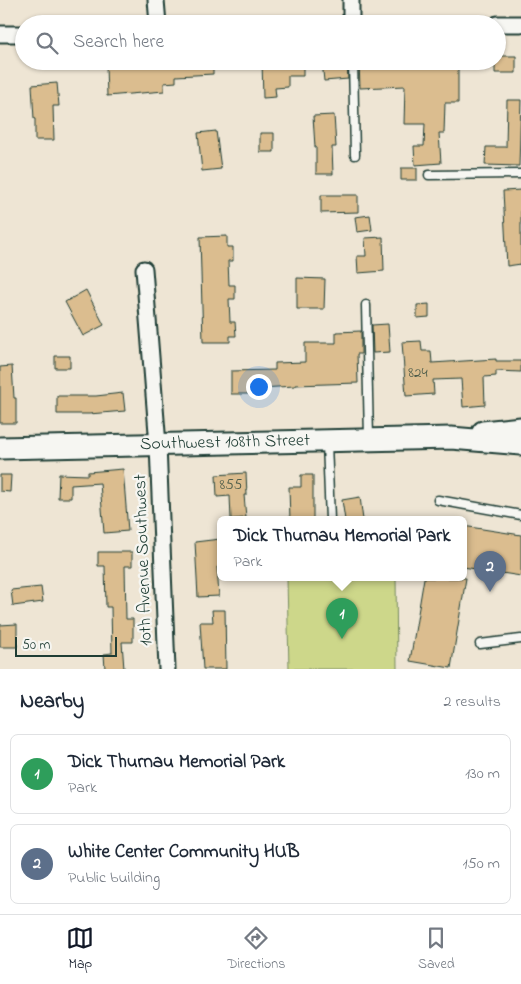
<!DOCTYPE html>
<style>
body{margin:0;font-family:"Indie Flower",sans-serif;background:#f6f6f7;color:#1f2937}
.scale{position:absolute;left:15px;bottom:12px;width:102px;box-sizing:border-box;padding-left:5px;border:2px solid #1f3d34;border-top:0;font-size:14px;line-height:18px;white-space:nowrap;color:#1f3d34;-webkit-text-stroke:4px #f6f6f2;paint-order:stroke}
.you{position:absolute;left:258px;top:386px;width:18px;height:18px;margin:-12px;border:4px solid #fff;border-radius:50%;background:#1a73e8;box-shadow:0 0 0 8px #1a73e833}
.badge{display:grid;place-items:center;width:32px;height:32px;border-radius:50%;background:#111827;color:#fff;font-size:16px;font-weight:700}
.pin{position:absolute;translate:-50% -41px;filter:drop-shadow(0 1px 2px #0008)}
.pin::after{content:'';position:absolute;top:26px;width:18px;height:15px;background:inherit;clip-path:polygon(0 0,100% 0,50% 100%)}
.popup{position:absolute;left:217px;top:516px;width:250px;height:65px;box-sizing:border-box;display:grid;place-content:center;border-radius:8px;background:#fff;filter:drop-shadow(0 1px 4px #0005);font-size:16px;white-space:nowrap;color:#747a83}
.popup b{font-size:19px;color:#1f2937}
.popup::after{content:'';position:absolute;left:50%;top:100%;margin-left:-10px;border:10px solid transparent;border-top-color:#fff}
.list{margin:0;padding:0;list-style:none}
h2{display:flex;justify-content:space-between;align-items:center;height:65px;margin:0;padding:0 20px;font-size:21px}
h2 small{font-size:16px;font-weight:400;color:#747a83}
.list li{display:grid;grid-template-columns:32px 1fr auto;gap:15px;align-items:center;box-sizing:border-box;height:80px;margin:0 10px 10px;padding:0 10px;border:1px solid #e0e1e3;border-radius:8px}
.list b{display:block;font-size:19px;white-space:nowrap}
.list p{margin:0;font-size:16px;white-space:nowrap;color:#747a83}
.list em{font-size:16px;font-style:normal;color:#747a83}
.icon{flex:none;width:28px;height:28px;fill:none;stroke:currentColor;stroke-width:2;stroke-linecap:round;stroke-linejoin:round}
.map{position:relative;flex:none;width:521px;height:669px;overflow:hidden}
.search{position:absolute;background:#fff;box-shadow:0 1px 4px #0004;left:15px;right:15px;top:15px;height:55px;display:flex;align-items:center;gap:12px;box-sizing:border-box;padding:0 18px;border-radius:28px;color:#747a83;font-size:19px}
.sheet{height:245px;background:#fff}
nav{display:flex;justify-content:space-around;align-items:center;box-sizing:border-box;height:70px;border-top:1px solid #e0e1e3;background:#fff;font-size:14px;color:#747a83}
nav a{display:grid;justify-items:center;gap:2px}
nav .on{color:#111827}
.map>svg:first-child{display:block}
.green{fill:#cdd78a;stroke:#768a5f}
.building{fill:#dbbd8f;stroke:#1f3d34}
.lines{fill:none;stroke-linecap:round;stroke-linejoin:round}
.lane-casing{stroke:#1f3d34;stroke-width:11}
.street-casing{stroke:#1f3d34;stroke-width:19}
.secondary-casing{stroke:#1f3d34;stroke-width:25}
.lane{stroke:#f6f6f2;stroke-width:8}
.street{stroke:#f6f6f2;stroke-width:15}
.secondary{stroke:#f6f6f2;stroke-width:21}
.labels{text-anchor:middle;dominant-baseline:central;stroke-width:4.5;stroke-linejoin:round;paint-order:stroke}
.number-label{font-size:15px;fill:#4e5d4b}
.street-label{font-size:18px;fill:#1f3d34;stroke:#f6f6f2}
</style>
<div class="map">
<svg width="521" height="669" viewBox="0 0 521 669">
<rect width="100%" height="100%" fill="#eee5d4"/>
<filter id="ink" filterUnits="userSpaceOnUse"><feTurbulence type="fractalNoise" baseFrequency=".02" numOctaves="2"/><feDisplacementMap in="SourceGraphic" scale="10" xChannelSelector="R" yChannelSelector="G"/><feConvolveMatrix kernelMatrix="1 2 1 2 8 2 1 2 1" color-interpolation-filters="sRGB"/></filter>
<g filter="url(#ink)">
<!-- green -->
<path class="green" d="M 287,578 L 396,578 L 397,669 L 289,669 Z"/>
<!-- building -->
<path class="building" d="M 497,56 L 516,56 L 516,73 L 495,73 L 495,61 L 497,61 Z
M 181,61 L 213,61 L 213,74 L 176,76 L 176,82 L 164,83 L 164,91 L 107,96 L 106,66 L 132,64 L 132,67 L 181,64 Z
M 262,61 L 288,61 L 288,64 L 303,64 L 303,76 L 288,76 L 288,87 L 275,88 L 276,97 L 263,98 Z
M 322,61 L 347,61 L 348,79 L 324,81 Z
M 359,61 L 458,61 L 458,103 L 445,103 L 444,133 L 439,133 L 441,163 L 415,165 L 414,146 L 424,146 L 425,124 L 404,124 L 405,86 L 360,88 Z
M 57,83 L 59,106 L 53,106 L 54,140 L 35,140 L 35,119 L 34,119 L 32,85 Z
M 507,100 L 521,100 L 519,166 L 485,165 L 486,147 L 506,147 Z
M 334,115 L 336,147 L 332,147 L 333,174 L 316,174 L 316,147 L 315,147 L 313,116 Z
M 216,131 L 221,169 L 202,171 L 198,133 Z
M 260,133 L 274,133 L 274,152 L 260,152 Z
M 401,168 L 417,168 L 417,180 L 401,180 Z
M 521,190 L 521,264 L 507,266 L 503,191 Z
M 321,195 L 358,195 L 358,212 L 321,213 Z
M 370,215 L 372,230 L 357,232 L 355,217 Z
M 227,236 L 227,247 L 233,247 L 233,261 L 228,261 L 229,285 L 235,285 L 235,299 L 229,299 L 230,322 L 235,322 L 236,336 L 230,336 L 230,342 L 203,342 L 200,237 Z
M 383,237 L 384,271 L 358,273 L 357,256 L 366,256 L 365,238 Z
M 297,278 L 325,279 L 324,309 L 297,309 Z
M 86,290 L 104,325 L 83,336 L 65,302 Z
M 429,304 L 429,317 L 417,318 L 417,305 Z
M 388,324 L 390,352 L 373,353 L 372,325 Z
M 361,331 L 361,354 L 357,354 L 358,383 L 295,385 L 295,386 L 260,388 L 260,394 L 231,394 L 231,371 L 275,370 L 275,363 L 305,362 L 305,343 L 336,343 L 336,332 Z
M 421,341 L 422,351 L 431,351 L 432,363 L 496,359 L 496,361 L 521,361 L 521,372 L 496,371 L 496,376 L 484,377 L 485,405 L 463,407 L 461,379 L 433,380 L 434,394 L 406,396 L 402,342 Z
M 55,356 L 70,356 L 70,368 L 55,368 Z
M 12,366 L 14,398 L 16,398 L 16,423 L 0,423 L 0,367 Z
M 123,393 L 125,411 L 89,414 L 57,414 L 57,396 L 96,396 Z
M 123,469 L 128,531 L 104,533 L 100,483 L 71,485 L 71,498 L 58,498 L 59,474 L 88,475 L 88,472 Z
M 246,473 L 247,495 L 244,495 L 246,518 L 231,519 L 230,496 L 217,497 L 216,475 Z
M 0,475 L 11,475 L 10,492 L 0,491 Z
M 301,475 L 313,475 L 313,519 L 290,520 L 289,487 L 301,487 Z
M 360,497 L 363,520 L 345,520 L 342,500 Z
M 463,526 L 521,535 L 521,576 L 463,567 Z
M 220,539 L 221,567 L 217,567 L 219,596 L 198,597 L 195,542 Z
M 98,552 L 132,552 L 132,566 L 125,566 L 126,619 L 133,619 L 133,642 L 122,642 L 124,669 L 105,669 L 104,654 L 112,653 L 111,607 L 106,607 L 105,566 L 98,566 Z
M 424,578 L 466,578 L 451,668 L 410,661 Z
M 41,587 L 43,602 L 13,606 L 11,590 Z
M 212,610 L 225,610 L 226,669 L 203,669 L 200,622 L 213,622 Z
M 17,624 L 17,647 L 0,647 L 0,625 Z"/>
<g class="lines">
<!-- lane casing -->
<g class="lane-casing">
<path id="lane" d="M 353,61 L 355,155
M 429,175 L 521,174
M 366,305 L 369,438
M 327,443 L 330,520
M 438,500 L 521,515
M 480,644 L 521,639"/>
</g>
<!-- street casing -->
<g class="street-casing">
<path id="street" d="M 156,0 L 158,24
M 351,0 L 351,24
M 497,24 L 521,24
M 0,34 L 24,34
M 144,269 L 158,445 L 167,669"/>
</g>
<!-- secondary casing -->
<g class="secondary-casing">
<g id="secondary">
<path d="M 483,432 L 521,428"/>
<path id="s1" d="M 0,448 L 451,438 L 521,444"/>
</g>
</g>
<!-- lane -->
<use href="#lane" class="lane"/>
<!-- street -->
<use href="#street" class="street"/>
<!-- secondary -->
<use href="#secondary" class="secondary"/>
</g>
</g>
<g class="labels">
<!-- number labels -->
<g class="number-label">
<text x="418" y="373">824</text>
<text x="231" y="485">855</text>
</g>
<!-- street labels -->
<g class="street-label">
<text stroke="none"><textPath href="#s1" startOffset="225">Southwest 108th Street</textPath></text>
<text transform="translate(144 560) rotate(-92)">10th Avenue Southwest</text>
</g>
</g>
</svg>
<div class="scale">50 m</div>
<div class="you"></div>
<div class="pin badge" style="left:342px;top:639px;background:#2e9e5b">1</div>
<div class="popup"><b>Dick Thurnau Memorial Park</b>Park</div>
<div class="pin badge" style="left:490px;top:592px;background:#5c6f8a">2</div>
<div class="search"><svg class="icon" aria-label="search" viewBox="0 0 24 24"><circle cx="10" cy="10" r="6"/><path d="M15 15l6 6"/></svg>Search here</div>
</div>
<section class="sheet">
<h2>Nearby<small>2 results</small></h2>
<ul class="list">
<li><span class="badge" style="background:#2e9e5b">1</span><div><b>Dick Thurnau Memorial Park</b><p>Park</p></div><em>130 m</em></li>
<li><span class="badge" style="background:#5c6f8a">2</span><div><b>White Center Community HUB</b><p>Public building</p></div><em>150 m</em></li>
</ul>
</section>
<nav>
<a class="on"><svg class="icon" aria-label="map" viewBox="0 0 24 24"><path d="M3 6l6-2 6 2 6-2v14l-6 2-6-2-6 2zM9 4v14M15 6v14"/></svg>Map</a>
<a><svg class="icon" aria-label="directions" viewBox="0 0 24 24"><path d="M12 3l9 9-9 9-9-9zM9 14v-3h6M13 9l2 2-2 2"/></svg>Directions</a>
<a><svg class="icon" aria-label="saved" viewBox="0 0 24 24"><path d="M7 4h10v16l-5-4-5 4z"/></svg>Saved</a>
</nav>
